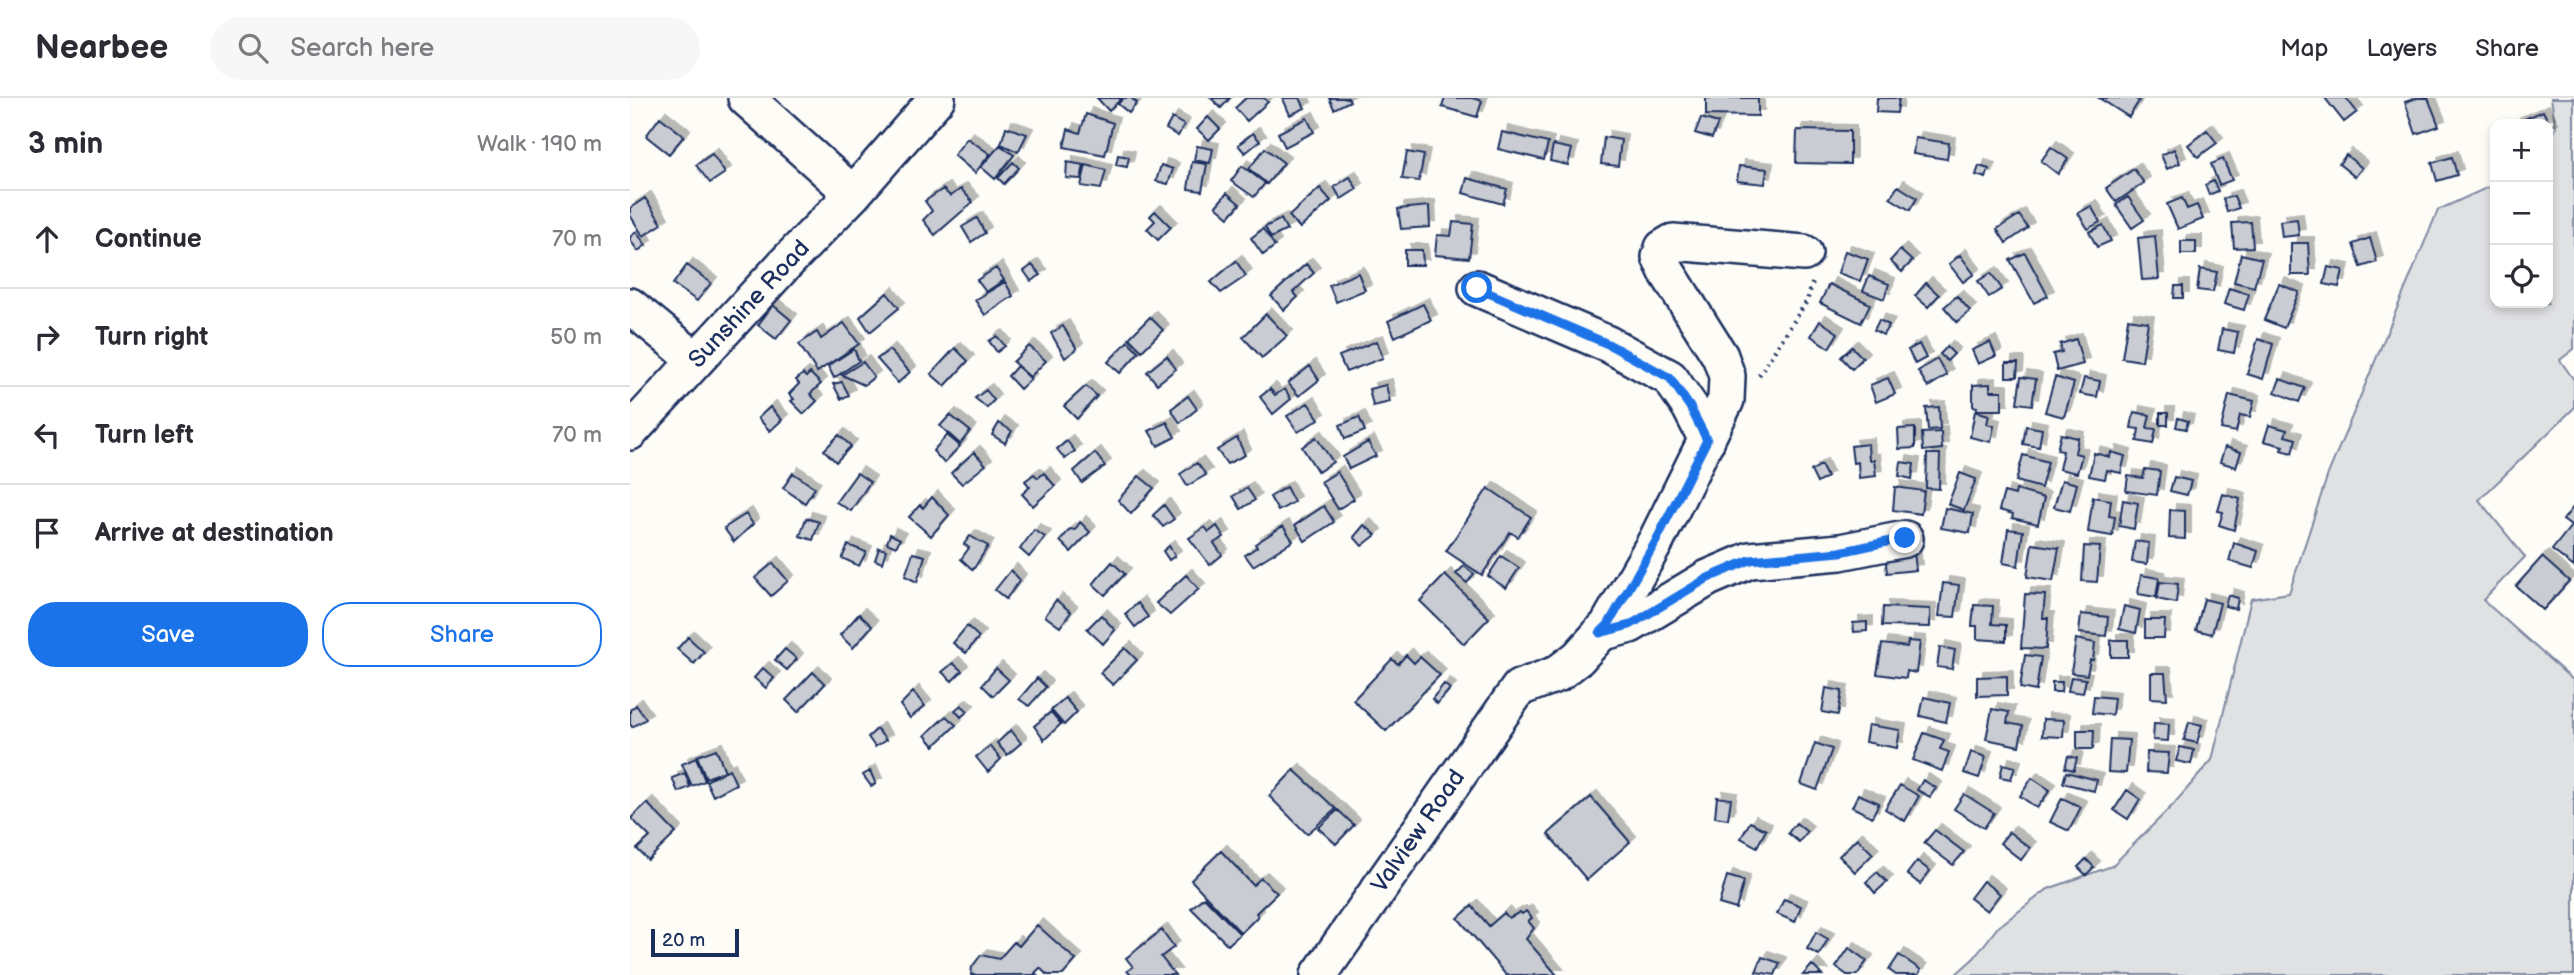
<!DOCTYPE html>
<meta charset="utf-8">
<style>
body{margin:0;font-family:"Balsamiq Sans",sans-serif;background:#f7f7f7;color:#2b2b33}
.controls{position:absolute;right:21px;top:21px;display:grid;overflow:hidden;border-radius:14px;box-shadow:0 4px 10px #0003}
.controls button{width:63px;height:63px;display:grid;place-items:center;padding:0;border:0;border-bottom:2px solid #e1e1e2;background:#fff;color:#2b2b33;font:35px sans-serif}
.scale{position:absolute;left:21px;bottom:18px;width:88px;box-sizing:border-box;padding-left:7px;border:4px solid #1b2f5e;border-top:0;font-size:19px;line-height:24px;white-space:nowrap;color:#1b2f5e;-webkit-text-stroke:5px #fdfcf7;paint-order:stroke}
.stop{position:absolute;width:21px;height:21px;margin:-16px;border:5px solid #1a73e8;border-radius:50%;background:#fff}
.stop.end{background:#1a73e8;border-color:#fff;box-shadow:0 2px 7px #0008}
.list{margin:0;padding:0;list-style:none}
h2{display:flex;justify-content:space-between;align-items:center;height:91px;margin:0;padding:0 28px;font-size:30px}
h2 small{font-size:23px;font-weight:400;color:#7c7c81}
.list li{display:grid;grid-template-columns:46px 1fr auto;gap:21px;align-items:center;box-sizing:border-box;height:98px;padding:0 28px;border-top:2px solid #e1e1e2}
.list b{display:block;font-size:26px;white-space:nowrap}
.list em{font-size:23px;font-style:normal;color:#7c7c81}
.actions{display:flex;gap:14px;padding:21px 28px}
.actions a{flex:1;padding:16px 0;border:2px solid #1a73e8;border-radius:28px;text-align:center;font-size:24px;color:#1a73e8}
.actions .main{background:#1a73e8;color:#fff}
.icon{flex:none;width:38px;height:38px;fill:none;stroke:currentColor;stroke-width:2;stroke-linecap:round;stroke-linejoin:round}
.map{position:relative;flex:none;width:1944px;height:877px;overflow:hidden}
header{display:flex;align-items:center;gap:42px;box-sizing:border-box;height:98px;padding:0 35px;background:#fff;border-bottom:2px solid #e1e1e2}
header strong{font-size:33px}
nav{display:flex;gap:38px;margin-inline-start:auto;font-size:24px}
.search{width:490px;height:63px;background:#f7f7f7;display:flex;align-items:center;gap:18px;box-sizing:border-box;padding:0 24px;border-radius:38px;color:#7c7c81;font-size:26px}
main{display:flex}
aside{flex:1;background:#fff}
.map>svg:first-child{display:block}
.green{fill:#e0e1e3;stroke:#7e88a0;stroke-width:2}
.building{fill:#c9ccd3;stroke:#1b2f5e;stroke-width:2;filter:url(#shadow)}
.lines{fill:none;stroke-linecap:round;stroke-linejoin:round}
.minor-casing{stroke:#1b2f5e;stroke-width:40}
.path{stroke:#1b2f5e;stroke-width:4.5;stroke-dasharray:2 5;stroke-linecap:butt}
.minor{stroke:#fdfcf7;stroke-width:35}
.route{stroke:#1a73e8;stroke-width:9}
.labels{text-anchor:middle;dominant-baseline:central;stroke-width:6;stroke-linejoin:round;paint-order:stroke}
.street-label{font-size:24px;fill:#1b2f5e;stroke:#fdfcf7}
</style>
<header>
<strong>Nearbee</strong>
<div class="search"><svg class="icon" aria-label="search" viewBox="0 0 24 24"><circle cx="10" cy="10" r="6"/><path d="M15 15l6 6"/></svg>Search here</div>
<nav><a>Map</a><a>Layers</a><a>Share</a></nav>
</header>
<main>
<aside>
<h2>3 min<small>Walk · 190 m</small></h2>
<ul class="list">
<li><svg class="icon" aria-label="ahead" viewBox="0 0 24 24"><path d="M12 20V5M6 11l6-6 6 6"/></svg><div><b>Continue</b></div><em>70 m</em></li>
<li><svg class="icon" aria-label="right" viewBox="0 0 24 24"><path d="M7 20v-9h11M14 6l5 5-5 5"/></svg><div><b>Turn right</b></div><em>50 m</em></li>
<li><svg class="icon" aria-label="left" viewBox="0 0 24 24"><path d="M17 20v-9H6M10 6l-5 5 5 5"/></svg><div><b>Turn left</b></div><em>70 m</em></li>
<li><svg class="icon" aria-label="arrive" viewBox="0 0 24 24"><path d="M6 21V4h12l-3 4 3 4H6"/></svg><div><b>Arrive at destination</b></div></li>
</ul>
<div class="actions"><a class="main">Save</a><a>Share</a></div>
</aside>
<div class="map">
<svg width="1944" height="877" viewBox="0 0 1944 877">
<defs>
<filter id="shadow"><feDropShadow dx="6" dy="-6" stdDeviation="0" flood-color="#0004"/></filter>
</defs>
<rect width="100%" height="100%" fill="#fdfcf7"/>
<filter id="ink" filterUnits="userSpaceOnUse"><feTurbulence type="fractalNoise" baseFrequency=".0143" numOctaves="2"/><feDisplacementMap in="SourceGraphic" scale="14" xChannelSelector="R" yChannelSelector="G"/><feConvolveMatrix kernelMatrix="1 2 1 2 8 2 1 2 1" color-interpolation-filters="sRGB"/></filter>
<g filter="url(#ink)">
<!-- green -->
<path class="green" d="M 1921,0 L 1944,0 L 1944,251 L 1930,262 L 1944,282 L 1944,310 L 1849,402 L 1895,459 L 1853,502 L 1944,583 L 1944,877 L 1325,877 L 1344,860 L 1367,830 L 1418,791 L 1482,768 L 1542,708 L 1582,662 L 1621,501 L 1659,495 L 1698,376 L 1808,112 L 1865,86 L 1865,205 L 1918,205 L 1918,45 L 1926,30 Z"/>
<!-- building -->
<path class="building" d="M 467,0 L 489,0 L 491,1 L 479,13 Z
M 493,0 L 501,0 L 507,5 L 499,15 L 488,6 Z
M 581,0 L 600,0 L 591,10 Z
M 616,0 L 634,0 L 638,4 L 617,23 L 605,10 Z
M 655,0 L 670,0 L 675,10 L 660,17 L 653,1 Z
M 699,0 L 718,0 L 720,3 L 704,11 Z
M 815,0 L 842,0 L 852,3 L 847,19 L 812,9 Z
M 1076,0 L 1128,0 L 1128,18 L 1076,17 Z
M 1247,0 L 1269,0 L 1267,15 L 1246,14 Z
M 1469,0 L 1504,0 L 1509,3 L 1499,19 Z
M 1695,0 L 1716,0 L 1727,14 L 1714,24 Z
M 1787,0 L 1798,0 L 1809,28 L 1786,36 L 1775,4 Z
M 1913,13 L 1922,31 L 1918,33 L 1918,26 L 1883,26 Z
M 456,16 L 483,25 L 475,57 L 434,49 L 438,31 L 450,35 Z
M 30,19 L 54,38 L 39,56 L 16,38 Z
M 578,19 L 590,31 L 579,42 L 567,31 Z
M 542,20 L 554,27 L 548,38 L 536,31 Z
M 677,20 L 684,34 L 655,49 L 648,35 Z
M 1071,20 L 1088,25 L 1082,40 L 1065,35 Z
M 376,29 L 397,36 L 388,54 L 371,46 Z
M 1167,32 L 1220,33 L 1220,66 L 1166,65 Z
M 1577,32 L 1587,45 L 1568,59 L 1558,47 Z
M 872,34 L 918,45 L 914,62 L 868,51 Z
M 623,35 L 630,43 L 615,55 L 608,47 Z
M 974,39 L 991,42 L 988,68 L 971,66 Z
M 337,40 L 360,56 L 345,75 L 324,57 Z
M 1285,40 L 1319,45 L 1317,61 L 1283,56 Z
M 370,47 L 384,57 L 365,81 L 351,69 Z
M 923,47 L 942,51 L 938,67 L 920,63 Z
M 567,48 L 583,51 L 580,65 L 564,62 Z
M 1421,49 L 1438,61 L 1428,76 L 1411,63 Z
M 635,50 L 654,65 L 637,86 L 619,71 Z
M 1544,51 L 1550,65 L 1537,71 L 1531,57 Z
M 777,54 L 794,57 L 789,83 L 772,81 Z
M 82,56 L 95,75 L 80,85 L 66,67 Z
M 488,57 L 499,59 L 497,69 L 486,67 Z
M 1716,57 L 1732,70 L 1725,79 L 1709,66 Z
M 1822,59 L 1827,77 L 1807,83 L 1802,65 Z
M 1593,61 L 1602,82 L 1589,87 L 1581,66 Z
M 383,64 L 389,70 L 374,86 L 368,80 Z
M 437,64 L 454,67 L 451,81 L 436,80 Z
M 562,64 L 577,66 L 572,93 L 558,91 Z
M 456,67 L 476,72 L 471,91 L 451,88 Z
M 531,67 L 543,71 L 538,86 L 526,83 Z
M 612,68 L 635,85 L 624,99 L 601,83 Z
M 1109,68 L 1137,71 L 1135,86 L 1107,83 Z
M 1349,68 L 1359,71 L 1356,80 L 1346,77 Z
M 1504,71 L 1514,85 L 1486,104 L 1476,90 Z
M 720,79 L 727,91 L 711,101 L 704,89 Z
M 837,80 L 877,91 L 873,106 L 833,95 Z
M 1583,83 L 1588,93 L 1579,97 L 1575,87 Z
M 1268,88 L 1287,100 L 1280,112 L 1260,100 Z
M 690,90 L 701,103 L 670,130 L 659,118 Z
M 313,91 L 320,98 L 331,91 L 343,104 L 305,137 L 293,122 L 302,113 L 295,103 Z
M 597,95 L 610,106 L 599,119 L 586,108 Z
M 1604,98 L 1609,110 L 1597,114 L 1593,101 Z
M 1498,99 L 1514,122 L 1502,130 L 1486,107 Z
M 15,100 L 32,126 L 13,138 L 0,117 L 0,110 Z
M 1552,100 L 1557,111 L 1567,107 L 1573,121 L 1548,131 L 1537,106 Z
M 799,108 L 800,129 L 771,131 L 768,111 Z
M 1461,108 L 1470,124 L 1458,131 L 1448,115 Z
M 525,113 L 541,129 L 528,142 L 517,131 L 525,123 L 520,118 Z
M 1389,117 L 1398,130 L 1376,145 L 1367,131 Z
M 347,120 L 355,135 L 341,144 L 332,129 Z
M 651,121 L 657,132 L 641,140 L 635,129 Z
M 1667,121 L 1669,137 L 1652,139 L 1650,123 Z
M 823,124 L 843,126 L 839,160 L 805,157 L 807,137 L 821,138 Z
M 1621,124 L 1623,149 L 1604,150 L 1602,125 Z
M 1473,127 L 1481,143 L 1467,149 L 1459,134 Z
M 633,131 L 645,148 L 633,157 L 621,140 Z
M 6,134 L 16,147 L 8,153 L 0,142 L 0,139 Z
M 1525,138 L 1529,181 L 1512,182 L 1508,140 Z
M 1740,140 L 1747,164 L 1731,169 L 1723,146 Z
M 1551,143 L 1566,143 L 1566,156 L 1551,156 Z
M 1661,145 L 1678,145 L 1680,177 L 1661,177 Z
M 775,152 L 792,152 L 793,167 L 775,167 Z
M 1270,152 L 1282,163 L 1272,174 L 1260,163 Z
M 1215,153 L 1238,161 L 1230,183 L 1208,175 Z
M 1395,155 L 1418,198 L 1404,205 L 1380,162 Z
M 1611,156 L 1632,161 L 1624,189 L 1604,184 Z
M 1330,157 L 1344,176 L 1333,184 L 1319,166 Z
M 606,163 L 616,178 L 591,195 L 581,184 Z
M 676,166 L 684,175 L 663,194 L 668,199 L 654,212 L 641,198 Z
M 57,167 L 81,185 L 67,203 L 43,186 Z
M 402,167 L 411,177 L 401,183 L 394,173 Z
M 1698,169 L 1713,172 L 1709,189 L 1694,186 Z
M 366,170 L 374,182 L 356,194 L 347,182 Z
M 1570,171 L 1587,174 L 1583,194 L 1567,192 Z
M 728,175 L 735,192 L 706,204 L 699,187 Z
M 1361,175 L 1372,191 L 1359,199 L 1348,183 Z
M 1239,178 L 1259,186 L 1254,201 L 1233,193 Z
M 375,184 L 383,198 L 355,217 L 345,202 Z
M 1296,185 L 1309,197 L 1298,209 L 1285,198 Z
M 1199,186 L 1240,206 L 1231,225 L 1190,205 Z
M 1649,186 L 1669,194 L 1654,230 L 1634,222 Z
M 1545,188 L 1553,188 L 1553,200 L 1544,200 Z
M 1599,190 L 1619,196 L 1614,212 L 1594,206 Z
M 257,195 L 269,210 L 240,234 L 230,219 Z
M 1327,198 L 1340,213 L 1327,224 L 1314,209 Z
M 793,206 L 801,222 L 765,239 L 758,223 Z
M 143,207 L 161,222 L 146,241 L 128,227 Z
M 636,216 L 657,238 L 632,260 L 613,239 Z
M 520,219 L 533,232 L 512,253 L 499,240 Z
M 1498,221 L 1518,224 L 1512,263 L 1492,260 Z
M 1249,222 L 1259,227 L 1253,237 L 1244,232 Z
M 1190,223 L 1208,235 L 1199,250 L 1181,238 Z
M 214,225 L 229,246 L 187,274 L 169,246 L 187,234 L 191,241 Z
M 433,228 L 447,251 L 435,260 L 421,235 Z
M 1592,231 L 1608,234 L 1604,255 L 1588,252 Z
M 367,238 L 375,248 L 367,254 L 359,243 Z
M 1446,241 L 1453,266 L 1427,273 L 1423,256 L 1432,254 L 1430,246 Z
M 1628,241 L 1643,246 L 1633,281 L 1617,276 Z
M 498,243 L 509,254 L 490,275 L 478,264 Z
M 747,243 L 753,260 L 716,274 L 709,258 Z
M 1360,244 L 1366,258 L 1348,266 L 1342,252 Z
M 1289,246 L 1296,260 L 1285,266 L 1278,252 Z
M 399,248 L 416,263 L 400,279 L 383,264 Z
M 1222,249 L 1233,260 L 1222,271 L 1211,259 Z
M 1317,249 L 1324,256 L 1317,263 L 1310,256 Z
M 325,250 L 338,263 L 315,288 L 301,276 Z
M 224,251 L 229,263 L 204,280 L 198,268 Z
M 259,252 L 280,274 L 268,285 L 247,261 Z
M 537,258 L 546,271 L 527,286 L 517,274 Z
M 1307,261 L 1317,277 L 1298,289 L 1288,273 Z
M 233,264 L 244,279 L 234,287 L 212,277 Z
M 1376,265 L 1388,265 L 1387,279 L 1376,279 Z
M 387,268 L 401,281 L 390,291 L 378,278 Z
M 680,268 L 689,282 L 669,298 L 658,285 Z
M 180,275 L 191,286 L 180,296 L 187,303 L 174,316 L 161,303 L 164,301 L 159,296 L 169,286 L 166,282 L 173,276 L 176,279 Z
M 1391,279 L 1406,281 L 1402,307 L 1387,305 Z
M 1425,279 L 1444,285 L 1434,319 L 1415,314 Z
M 1258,280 L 1265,296 L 1246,304 L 1240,287 Z
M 1454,280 L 1470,283 L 1467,299 L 1450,296 Z
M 1650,281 L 1675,290 L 1669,304 L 1645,294 Z
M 212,284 L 219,297 L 211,301 L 203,286 Z
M 1360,286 L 1360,293 L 1372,293 L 1372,312 L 1347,312 L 1347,309 L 1343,308 L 1343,287 Z
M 756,287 L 760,304 L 743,308 L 739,291 Z
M 456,288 L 467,298 L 447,321 L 434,308 Z
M 640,291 L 645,297 L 655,291 L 661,301 L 643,316 L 630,299 Z
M 356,292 L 364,302 L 357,310 L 345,300 Z
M 1599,297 L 1624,303 L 1620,319 L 1610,317 L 1606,334 L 1591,331 Z
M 558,298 L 567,311 L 550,325 L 541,311 Z
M 678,305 L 689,321 L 668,334 L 657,318 Z
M 140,309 L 152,322 L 140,333 L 128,320 Z
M 1309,309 L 1310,331 L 1298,332 L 1296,310 Z
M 1345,313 L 1359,317 L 1357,326 L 1364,328 L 1361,344 L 1340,339 Z
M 1504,314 L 1520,317 L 1517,330 L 1526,331 L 1523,346 L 1507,343 L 1509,331 L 1501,330 Z
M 1530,315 L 1538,315 L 1538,327 L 1530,327 Z
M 320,317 L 340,333 L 330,346 L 310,328 Z
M 729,319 L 735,333 L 715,341 L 710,327 Z
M 1548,320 L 1558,323 L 1556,331 L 1546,329 Z
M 537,324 L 545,339 L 528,348 L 519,333 Z
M 369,325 L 382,333 L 375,345 L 362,337 Z
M 1639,327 L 1657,332 L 1655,338 L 1666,341 L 1662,355 L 1651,352 L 1653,348 L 1634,343 Z
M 1396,328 L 1412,331 L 1409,349 L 1393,346 Z
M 1285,330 L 1285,350 L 1269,351 L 1268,331 Z
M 1311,334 L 1312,351 L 1293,353 L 1292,335 Z
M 1431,336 L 1448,340 L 1445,355 L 1452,357 L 1447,375 L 1429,371 L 1433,353 L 1427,352 Z
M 209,337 L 221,348 L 206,364 L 194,352 Z
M 317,337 L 330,348 L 314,365 L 303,353 Z
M 686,339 L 703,364 L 688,374 L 672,349 Z
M 607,340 L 615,357 L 597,366 L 587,352 Z
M 437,343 L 445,353 L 435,361 L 427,351 Z
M 738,344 L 746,358 L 719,371 L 713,359 Z
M 1238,346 L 1239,362 L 1244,362 L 1246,378 L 1229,380 L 1228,364 L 1223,365 L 1221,348 Z
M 1595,349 L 1611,354 L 1606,369 L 1590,364 Z
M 344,354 L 356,367 L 332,386 L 321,375 Z
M 1481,354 L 1495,358 L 1491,375 L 1477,372 L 1475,381 L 1459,378 L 1464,355 L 1480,359 Z
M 465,355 L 475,368 L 452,385 L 444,373 Z
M 1297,356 L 1310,356 L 1309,391 L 1296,390 Z
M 1393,357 L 1418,364 L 1411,390 L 1386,383 Z
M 1271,364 L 1284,366 L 1282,381 L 1269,378 Z
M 567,365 L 576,377 L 557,388 L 550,376 Z
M 1191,367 L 1197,379 L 1187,385 L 1181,373 Z
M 1515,371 L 1530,373 L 1527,397 L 1496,393 L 1498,378 L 1513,380 Z
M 707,374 L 724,401 L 708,411 L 691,384 Z
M 163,375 L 185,390 L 175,405 L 153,390 Z
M 227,375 L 240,384 L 221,413 L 206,404 Z
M 414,375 L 425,388 L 403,408 L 392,396 L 400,389 L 395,383 L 404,376 L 408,380 Z
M 1330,375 L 1346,381 L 1334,412 L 1318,406 Z
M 509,378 L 524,390 L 501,416 L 488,402 Z
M 1544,379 L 1561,383 L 1557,397 L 1540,393 Z
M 1432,382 L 1447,386 L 1440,413 L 1424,409 Z
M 656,389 L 664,404 L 648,413 L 640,399 Z
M 1265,389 L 1294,393 L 1291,416 L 1263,412 Z
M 617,390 L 625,402 L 611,411 L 603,398 Z
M 858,390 L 901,419 L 888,439 L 880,434 L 852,477 L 816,453 Z
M 1386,392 L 1414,400 L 1408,426 L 1382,420 L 1383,416 L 1369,412 L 1374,394 L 1385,397 Z
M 1593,396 L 1610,401 L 1604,432 L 1589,427 L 1593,414 L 1588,413 Z
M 302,399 L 319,417 L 301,438 L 279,419 L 290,407 L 293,410 Z
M 1463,399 L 1481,402 L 1479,418 L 1485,419 L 1482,438 L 1458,434 Z
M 1493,402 L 1508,405 L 1504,431 L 1489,428 Z
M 534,407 L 544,421 L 533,429 L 523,417 Z
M 694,408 L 704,424 L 675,443 L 665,427 Z
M 1944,408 L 1944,469 L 1922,452 L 1941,428 L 1933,422 Z
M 1315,410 L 1343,416 L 1340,435 L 1311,430 Z
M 1540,412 L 1555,413 L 1555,441 L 1539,440 Z
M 116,416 L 123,426 L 104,444 L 94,430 Z
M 176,420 L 189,424 L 183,442 L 170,438 Z
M 450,424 L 460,434 L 441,454 L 430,443 L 440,431 L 445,432 Z
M 734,427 L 746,437 L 732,448 L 724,439 Z
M 587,428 L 594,439 L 584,445 L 592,457 L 580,467 L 559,440 L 575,429 L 579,434 Z
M 653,428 L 663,443 L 623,468 L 615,457 L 627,449 L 625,446 Z
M 1378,431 L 1393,433 L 1388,468 L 1373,465 Z
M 404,432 L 415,439 L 399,459 L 390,451 Z
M 260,436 L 270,441 L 266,449 L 257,445 Z
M 340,438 L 358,448 L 343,472 L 331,461 L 339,450 L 334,446 Z
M 1505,443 L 1519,445 L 1517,466 L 1502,464 Z
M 1604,445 L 1628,453 L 1623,470 L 1599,463 Z
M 1402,446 L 1429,450 L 1423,483 L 1397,479 Z
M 218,447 L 236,454 L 229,468 L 212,460 Z
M 539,448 L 545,458 L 539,462 L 533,453 Z
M 1454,448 L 1470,449 L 1467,484 L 1452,483 Z
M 249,450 L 256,452 L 252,465 L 245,462 Z
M 1284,453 L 1286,472 L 1257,475 L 1255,456 Z
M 283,455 L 295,458 L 287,484 L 275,478 Z
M 871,458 L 889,470 L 876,490 L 858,478 Z
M 1912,459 L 1939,483 L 1913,512 L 1886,488 Z
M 482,464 L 495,476 L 475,497 L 463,486 Z
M 143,465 L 158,483 L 141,498 L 125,480 Z
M 834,468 L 844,476 L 837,485 L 826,476 Z
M 381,472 L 390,482 L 376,501 L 365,492 Z
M 556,477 L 569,491 L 540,517 L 526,505 Z
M 815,477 L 859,520 L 834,546 L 790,503 Z
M 1511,477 L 1529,480 L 1526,499 L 1508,496 Z
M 1530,484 L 1548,486 L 1546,505 L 1527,501 Z
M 1313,485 L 1329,487 L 1325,519 L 1309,518 Z
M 1395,496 L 1415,497 L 1413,520 L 1418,520 L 1416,551 L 1391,550 Z
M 1598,497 L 1608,500 L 1606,511 L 1595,508 Z
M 1574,501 L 1590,505 L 1582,536 L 1566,532 Z
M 426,502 L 441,514 L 430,529 L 415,518 Z
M 508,505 L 518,519 L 505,529 L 495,516 Z
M 1344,507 L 1363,508 L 1362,526 L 1376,527 L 1376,543 L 1347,541 L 1347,528 L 1342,528 Z
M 1494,508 L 1510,512 L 1506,535 L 1489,531 Z
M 1253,509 L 1300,511 L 1300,529 L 1252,528 Z
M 229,516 L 242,528 L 223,550 L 210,537 Z
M 1451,516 L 1478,519 L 1476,538 L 1449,535 Z
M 471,517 L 485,532 L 473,546 L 457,531 Z
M 1515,522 L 1535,522 L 1534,540 L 1515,540 Z
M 1237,524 L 1237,533 L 1224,534 L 1223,525 Z
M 337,528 L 349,539 L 336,555 L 323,545 Z
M 58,539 L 74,554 L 64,566 L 47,551 Z
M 1446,541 L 1465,545 L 1463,562 L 1460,562 L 1457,577 L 1441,575 Z
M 1481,542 L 1498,542 L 1498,559 L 1481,559 Z
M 1278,543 L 1290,544 L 1286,575 L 1277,573 L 1276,580 L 1247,576 L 1252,546 L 1277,549 Z
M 1310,549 L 1325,552 L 1322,571 L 1307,569 Z
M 495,550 L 507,562 L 483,587 L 470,575 Z
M 155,551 L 167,561 L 157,572 L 145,562 Z
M 776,557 L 784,565 L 790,559 L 810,577 L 756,633 L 723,602 L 762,561 L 768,566 Z
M 1395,557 L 1411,559 L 1406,593 L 1390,590 Z
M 323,565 L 332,573 L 322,583 L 312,574 Z
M 133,570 L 144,580 L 136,590 L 124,580 Z
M 366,570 L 379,582 L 363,598 L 352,587 Z
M 183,574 L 195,586 L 168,614 L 156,602 Z
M 1521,575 L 1535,575 L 1537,601 L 1521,600 Z
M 1377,578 L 1377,597 L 1347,598 L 1347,579 Z
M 1441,579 L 1456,581 L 1453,595 L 1438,593 Z
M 407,580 L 416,589 L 399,608 L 389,601 Z
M 1422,584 L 1432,584 L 1431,594 L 1422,594 Z
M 814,586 L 820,591 L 807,606 L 802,601 Z
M 1196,590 L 1212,593 L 1208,617 L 1192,614 Z
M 283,594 L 295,608 L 280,620 L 270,607 Z
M 1464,598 L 1484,600 L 1482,617 L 1462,615 Z
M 1294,599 L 1320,605 L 1316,624 L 1290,618 Z
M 435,600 L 447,614 L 434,627 L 421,612 Z
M 6,607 L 16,621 L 2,629 L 0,626 L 0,612 Z
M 331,607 L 338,613 L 331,619 L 325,612 Z
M 1362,611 L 1379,614 L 1377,625 L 1393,628 L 1389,648 L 1356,641 Z
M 421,614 L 431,626 L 414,642 L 404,628 Z
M 316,618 L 326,627 L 304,648 L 295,637 Z
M 1413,621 L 1434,622 L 1433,639 L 1412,638 Z
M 1559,624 L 1572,627 L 1567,645 L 1554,642 Z
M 1524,625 L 1539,626 L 1538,643 L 1523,642 Z
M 1238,627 L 1270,632 L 1267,650 L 1235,644 Z
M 247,631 L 256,642 L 245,649 L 238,639 Z
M 381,632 L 391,645 L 377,657 L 367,645 Z
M 1447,632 L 1464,632 L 1463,651 L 1447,651 Z
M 1294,635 L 1314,642 L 1310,651 L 1319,654 L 1312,673 L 1283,662 Z
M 1480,641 L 1499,642 L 1496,675 L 1478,674 Z
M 1185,645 L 1202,651 L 1187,692 L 1171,686 Z
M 360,648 L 371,661 L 358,674 L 346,659 Z
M 1550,649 L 1564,652 L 1561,666 L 1546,663 Z
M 86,651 L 95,673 L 76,680 L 67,658 Z
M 1341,654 L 1356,659 L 1349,680 L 1334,675 Z
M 1517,654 L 1539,655 L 1537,675 L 1516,674 Z
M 1438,658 L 1447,660 L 1444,672 L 1435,670 Z
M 66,660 L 75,683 L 62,688 L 52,666 Z
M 1373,666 L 1385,669 L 1381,681 L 1370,679 Z
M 99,671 L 106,686 L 83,698 L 76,683 Z
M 664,672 L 706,711 L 677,736 L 639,698 Z
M 240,673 L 246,686 L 241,688 L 233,677 Z
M 1436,674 L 1467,682 L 1464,693 L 1433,685 Z
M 55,675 L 60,689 L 48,694 L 42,680 Z
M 1402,680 L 1420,692 L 1407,710 L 1390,698 Z
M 1293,682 L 1306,690 L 1300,699 L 1287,692 Z
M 1270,687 L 1289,698 L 1275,723 L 1255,711 Z
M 1497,692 L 1510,701 L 1498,721 L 1484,712 Z
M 1228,696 L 1249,705 L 1242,719 L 1222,709 Z
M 1334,696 L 1364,715 L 1354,730 L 1324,711 Z
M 961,699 L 1000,744 L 957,782 L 918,736 Z
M 1087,699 L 1101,701 L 1098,721 L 1085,719 Z
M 1432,700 L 1451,709 L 1439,733 L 1420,724 Z
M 17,705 L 46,735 L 18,762 L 7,751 L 20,739 L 1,720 Z
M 708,712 L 724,727 L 706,746 L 688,730 Z
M 1120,724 L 1136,732 L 1127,749 L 1111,740 Z
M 1166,725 L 1177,734 L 1169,744 L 1158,735 Z
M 1305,732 L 1334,754 L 1323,767 L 1294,745 Z
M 1379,734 L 1400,750 L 1391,762 L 1370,745 Z
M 1227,740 L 1243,756 L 1225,774 L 1209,758 Z
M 591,753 L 623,787 L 631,780 L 647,795 L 626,815 L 628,818 L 611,835 L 561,782 Z
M 1456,761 L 1464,769 L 1456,777 L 1448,769 Z
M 1287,763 L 1300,773 L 1290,786 L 1277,776 Z
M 1247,774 L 1257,784 L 1245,795 L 1236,784 Z
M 1097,778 L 1114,783 L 1106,811 L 1089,806 Z
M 1353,783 L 1370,796 L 1357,813 L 1340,800 Z
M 574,799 L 610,836 L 598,847 L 561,810 Z
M 1154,801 L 1171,808 L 1165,824 L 1147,816 Z
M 842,808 L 859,828 L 874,815 L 879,820 L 890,814 L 892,816 L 896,813 L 902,820 L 898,823 L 904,830 L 896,841 L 927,877 L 876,877 L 828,820 Z
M 407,827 L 446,862 L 433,877 L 417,877 L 410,870 L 405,875 L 407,877 L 341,877 L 342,869 L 351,857 L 369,861 L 384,844 L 389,848 Z
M 532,832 L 544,849 L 531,859 L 545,877 L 501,877 L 497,873 L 503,869 L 496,860 Z
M 1186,834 L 1198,841 L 1189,857 L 1177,851 Z
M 1219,850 L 1237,863 L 1227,877 L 1217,877 L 1206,869 Z
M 1269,857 L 1291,872 L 1288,877 L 1266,877 L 1259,872 Z
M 1132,859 L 1150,865 L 1145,877 L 1126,874 Z
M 1182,867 L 1192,877 L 1173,877 Z"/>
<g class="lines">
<!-- minor casing -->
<g class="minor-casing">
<path id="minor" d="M 223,96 L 307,0
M 847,190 L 978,246 L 1040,280 L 1060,309 L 1077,342
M 0,208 L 66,262
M 0,334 L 153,168 L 223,96 L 116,0
M 970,535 L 1000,527 L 1078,480 L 1120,462 L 1210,454 L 1275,441
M 689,877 L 889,590 L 927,576 L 948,560 L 978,527 L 1026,443 L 1096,302 L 1097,278 L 1090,258 L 1037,174 L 1030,159 L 1033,150 L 1043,144 L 1174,155"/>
</g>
<!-- path -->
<path class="path" d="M 1129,277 L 1177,203 L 1183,183"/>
<!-- minor -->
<use href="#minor" class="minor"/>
</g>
</g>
<g class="lines" filter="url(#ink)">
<!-- route -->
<path class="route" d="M 847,190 L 978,246 L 1040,280 L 1060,309 L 1077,342 L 1026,443 L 978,527 L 970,535 L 1000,527 L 1078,480 L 1120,462 L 1210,454 L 1275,440"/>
</g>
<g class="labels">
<!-- street labels -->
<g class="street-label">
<text transform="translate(119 206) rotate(-47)">Sunshine Road</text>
<text transform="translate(788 733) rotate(-55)">Valview Road</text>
</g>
</g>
</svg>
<div class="controls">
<button>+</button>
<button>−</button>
<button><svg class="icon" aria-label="locate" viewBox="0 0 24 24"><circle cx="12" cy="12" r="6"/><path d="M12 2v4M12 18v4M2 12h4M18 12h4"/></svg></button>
</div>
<div class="scale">20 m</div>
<div class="stop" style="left:847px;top:190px"></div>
<div class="stop end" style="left:1275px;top:440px"></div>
</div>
</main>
